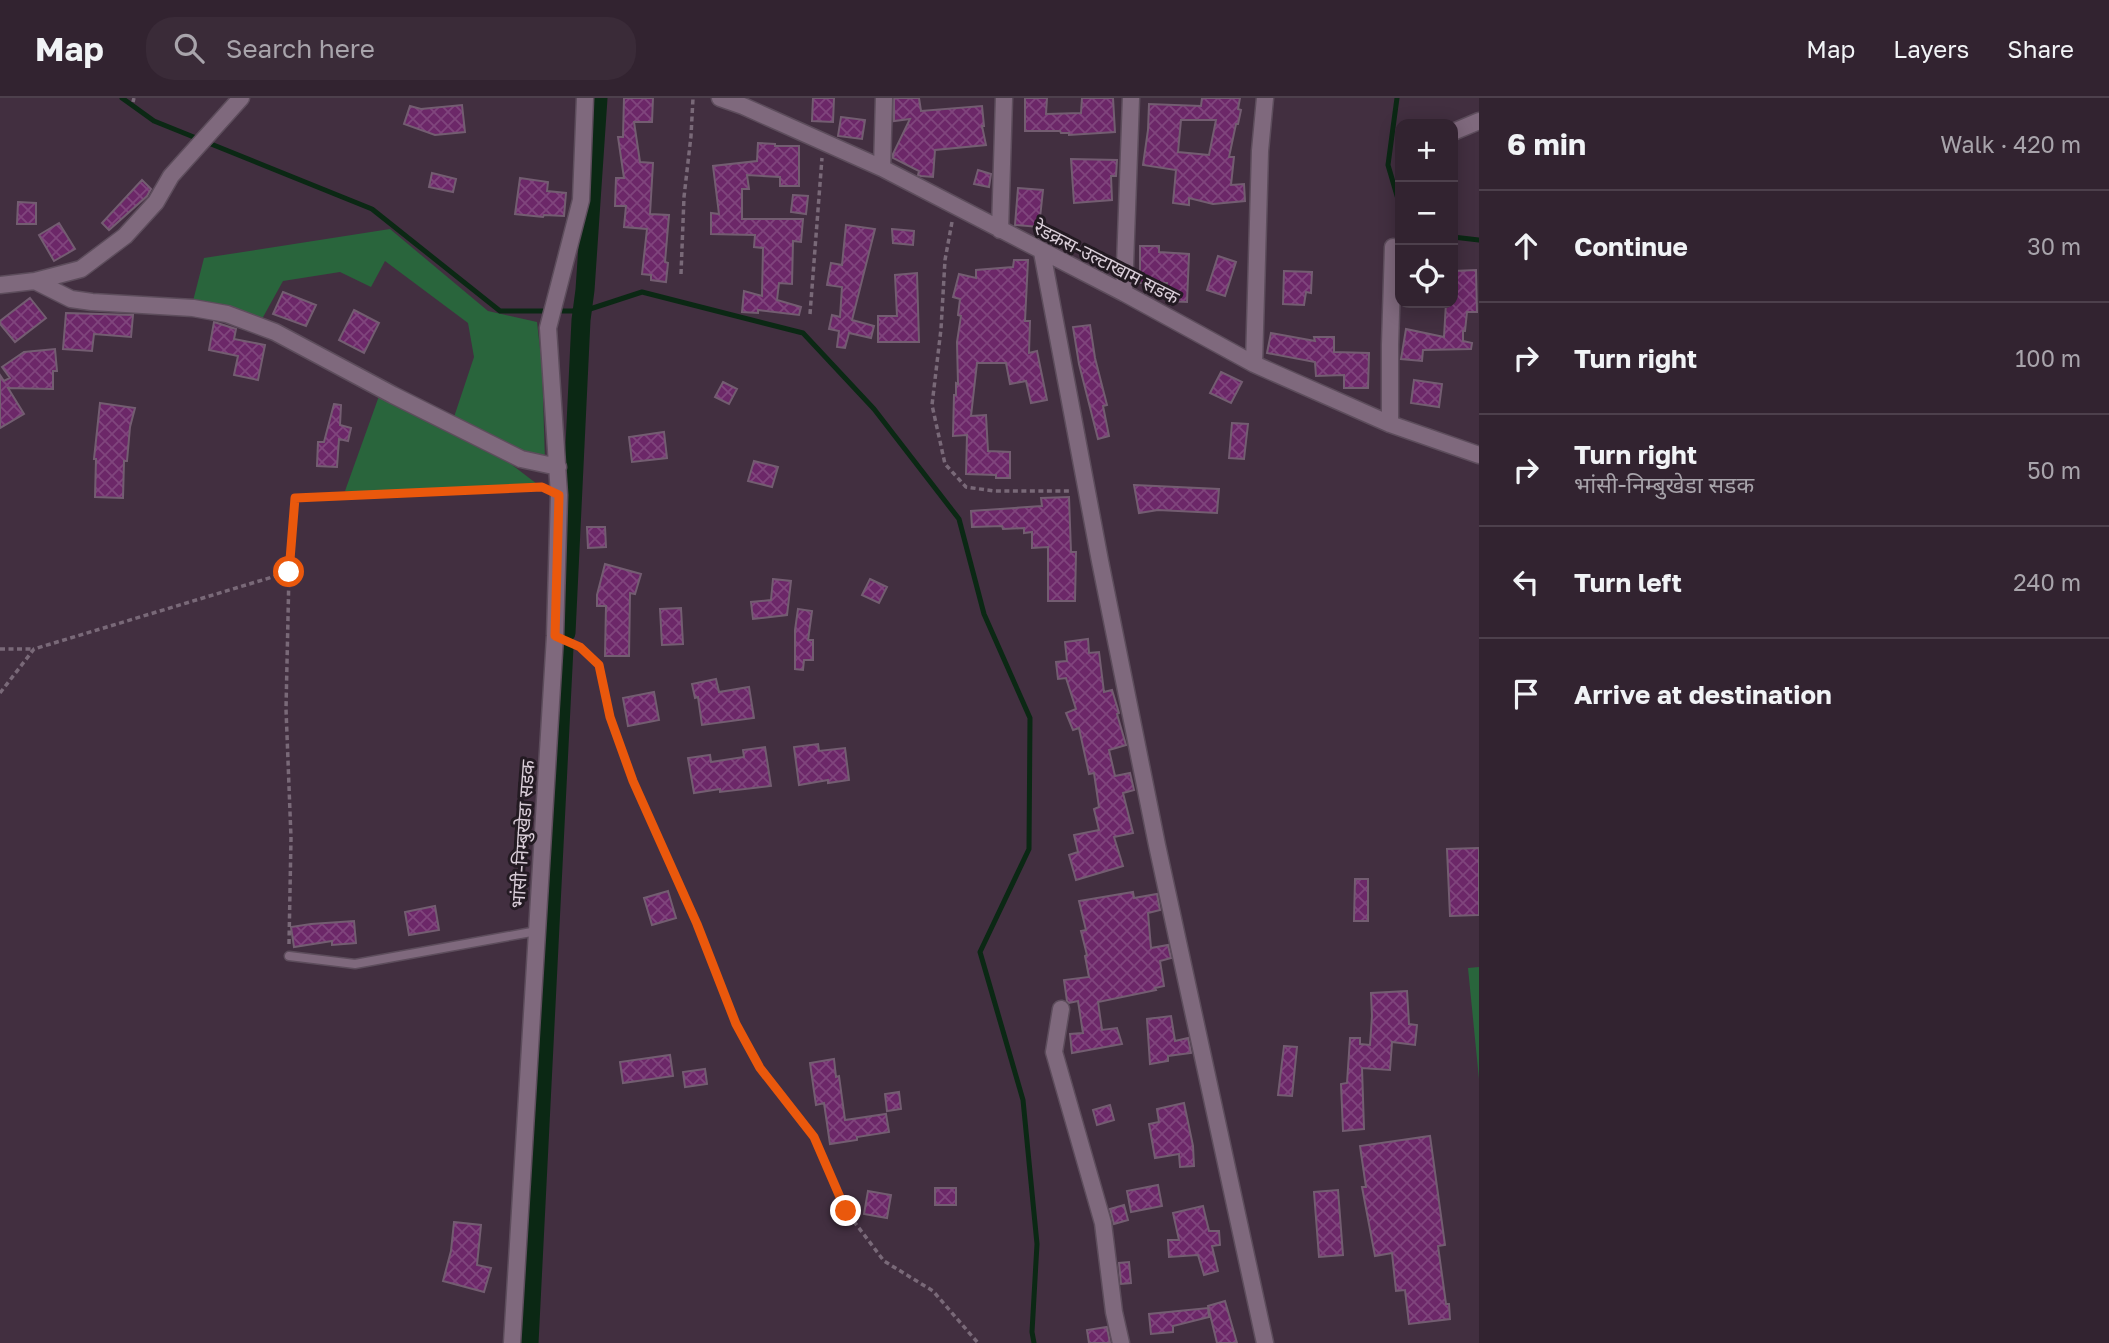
<!DOCTYPE html>
<meta charset="utf-8">
<style>
body{margin:0;font-family:"Golos Text","Noto Sans Devanagari",sans-serif;background:#3a2b38;color:#f1f3f6}
.controls{position:absolute;right:21px;top:21px;display:grid;overflow:hidden;border-radius:14px;box-shadow:0 4px 18px #0003}
.controls button{width:63px;height:63px;display:grid;place-items:center;padding:0;border:0;border-bottom:2px solid #4d404c;background:#322330;color:#f1f3f6;font:35px sans-serif}
.stop{position:absolute;width:21px;height:21px;margin:-16px;border:5px solid #ea580c;border-radius:50%;background:#fff}
.stop.end{background:#ea580c;border-color:#fff;box-shadow:0 2px 7px #0008}
.list{margin:0;padding:0;list-style:none}
h2{display:flex;justify-content:space-between;align-items:center;height:91px;margin:0;padding:0 28px;font-size:30px}
h2 small{font-size:23px;font-weight:400;color:#a8a4ab}
.list li{display:grid;grid-template-columns:46px 1fr auto;gap:21px;align-items:center;box-sizing:border-box;height:112px;padding:0 28px;border-top:2px solid #4d404c}
.list b{display:block;font-size:26px;white-space:nowrap}
.list p{margin:0;font-size:23px;white-space:nowrap;color:#a8a4ab}
.list em{font-size:23px;font-style:normal;color:#a8a4ab}
.icon{flex:none;width:38px;height:38px;fill:none;stroke:currentColor;stroke-width:2;stroke-linecap:round;stroke-linejoin:round}
.map{position:relative;flex:none;width:1479px;height:1245px;overflow:hidden}
header{display:flex;align-items:center;gap:42px;box-sizing:border-box;height:98px;padding:0 35px;background:#322330;border-bottom:2px solid #4d404c}
header strong{font-size:33px}
nav{display:flex;gap:38px;margin-inline-start:auto;font-size:24px}
.search{width:490px;height:63px;background:#3a2b38;display:flex;align-items:center;gap:18px;box-sizing:border-box;padding:0 24px;border-radius:28px;color:#a8a4ab;font-size:26px}
main{display:flex}
aside{flex:1;background:#322330}
.map>svg:first-child{display:block}
.green{fill:#29653c}
.lines{fill:none;stroke-linecap:round;stroke-linejoin:round}
.stream{stroke:#0b2814;stroke-width:5}
.canal{stroke:#0b2814;stroke-width:19}
.building{fill:url(#building-cross-hatch);stroke:#735d71;stroke-width:2;fill-rule:evenodd}
.service-casing{stroke:#5d4d5c;stroke-width:11}
.minor-casing{stroke:#5d4d5c;stroke-width:19}
.path{stroke:#796978;stroke-width:3.5;stroke-dasharray:5 3.5;stroke-linecap:butt}
.service{stroke:#7f697d;stroke-width:8}
.minor{stroke:#7f697d;stroke-width:16}
.route{stroke:#ea580c;stroke-width:9}
.labels{text-anchor:middle;dominant-baseline:central;stroke-width:6;stroke-linejoin:round;paint-order:stroke}
.street-label{font-size:19px;fill:#d9cdd8;stroke:#231a22}
</style>
<header>
<strong>Map</strong>
<div class="search"><svg class="icon" aria-label="search" viewBox="0 0 24 24"><circle cx="10" cy="10" r="6"/><path d="M15 15l6 6"/></svg>Search here</div>
<nav><a>Map</a><a>Layers</a><a>Share</a></nav>
</header>
<main>
<div class="map">
<svg width="1479" height="1245" viewBox="0 0 1479 1245">
<defs>
<pattern id="building-cross-hatch" width="8" height="8" patternUnits="userSpaceOnUse" patternTransform="scale(1.75)"><rect width="8" height="8" fill="#6c2768"/><path d="M0 0l8 8M0 8l8-8" fill="none" stroke="#80457d"/></pattern>
</defs>
<rect width="100%" height="100%" fill="#422f40"/>
<!-- green -->
<path class="green" d="M 390,131 L 488,213 L 537,224 L 542,268 L 545,363 L 453,322 L 474,259 L 468,225 L 385,163 L 371,189 L 340,174 L 283,183 L 262,221 L 193,203 L 204,160 Z
M 379,298 L 498,356 L 537,386 L 415,393 L 345,393 Z
M 1479,869 L 1479,981 L 1468,870 Z"/>
<g class="lines">
<!-- stream -->
<path class="stream" d="M 122,0 L 154,23 L 372,111 L 500,213 L 572,213 L 590,211 L 642,194 L 803,235 L 874,311 L 959,421 L 984,516 L 1030,620 L 1029,751 L 980,854 L 1023,1002 L 1037,1146 L 1032,1234 L 1034,1245
M 1397,0 L 1388,67 L 1400,108
M 1453,139 L 1479,142"/>
<!-- canal -->
<path class="canal" d="M 566,535 L 581,222 L 585,192 L 598,0
M 529,1245 L 564,549"/>
</g>
<!-- building -->
<path class="building" d="M 624,0 L 653,0 L 652,24 L 634,24 L 640,64 L 653,65 L 650,116 L 669,117 L 665,164 L 668,165 L 666,184 L 651,182 L 651,177 L 642,176 L 647,131 L 624,129 L 626,108 L 615,108 L 616,80 L 624,80 L 618,39 L 623,39 Z
M 813,0 L 834,0 L 833,24 L 812,23 Z
M 894,0 L 919,0 L 921,13 L 982,8 L 984,28 L 982,28 L 986,47 L 935,52 L 933,79 L 921,78 L 918,77 L 919,73 L 893,60 L 893,56 L 910,21 L 894,23 Z
M 1025,0 L 1047,0 L 1046,16 L 1081,15 L 1082,0 L 1113,0 L 1115,34 L 1069,37 L 1069,35 L 1061,35 L 1060,33 L 1025,33 Z
M 1202,0 L 1240,0 L 1238,11 L 1241,12 L 1238,26 L 1236,26 L 1229,59 L 1234,59 L 1231,87 L 1244,86 L 1245,103 L 1213,106 L 1189,100 L 1189,107 L 1173,105 L 1176,72 L 1143,67 L 1148,32 L 1149,6 L 1201,8 ZM 1181,22 L 1216,22 L 1209,57 L 1178,54 Z
M 462,7 L 465,34 L 435,37 L 404,26 L 410,8 L 421,11 Z
M 841,19 L 865,22 L 862,41 L 838,38 Z
M 758,45 L 775,46 L 775,48 L 799,48 L 799,88 L 780,88 L 780,79 L 747,77 L 749,91 L 742,91 L 742,121 L 803,121 L 801,144 L 793,143 L 792,186 L 779,185 L 777,202 L 801,209 L 799,217 L 758,212 L 758,215 L 742,214 L 744,193 L 762,198 L 763,150 L 754,149 L 755,137 L 711,136 L 711,115 L 719,116 L 713,68 L 757,63 Z
M 1071,61 L 1117,62 L 1116,78 L 1111,78 L 1112,102 L 1074,105 Z
M 978,72 L 991,76 L 989,89 L 974,86 Z
M 432,75 L 456,81 L 453,94 L 429,89 Z
M 520,80 L 548,84 L 547,93 L 566,95 L 564,118 L 544,117 L 543,119 L 515,116 Z
M 142,82 L 151,91 L 147,98 L 109,132 L 102,125 Z
M 1018,90 L 1043,92 L 1039,129 L 1015,127 Z
M 793,97 L 808,98 L 806,116 L 791,114 Z
M 18,104 L 36,105 L 36,126 L 17,126 Z
M 59,125 L 75,151 L 54,163 L 39,137 Z
M 846,127 L 875,131 L 852,222 L 874,228 L 871,240 L 849,235 L 845,250 L 837,249 L 839,233 L 829,231 L 832,217 L 840,219 L 842,189 L 827,187 L 831,165 L 842,167 Z
M 892,131 L 914,133 L 913,147 L 893,145 Z
M 1140,148 L 1159,148 L 1159,154 L 1189,156 L 1187,204 L 1166,203 L 1167,185 L 1140,185 Z
M 1218,158 L 1236,164 L 1225,198 L 1207,192 Z
M 1014,162 L 1028,162 L 1025,223 L 1030,223 L 1029,255 L 1037,253 L 1047,302 L 1031,305 L 1026,283 L 1010,286 L 1006,265 L 977,265 L 971,318 L 986,317 L 988,353 L 1010,354 L 1010,380 L 996,380 L 996,377 L 966,376 L 967,337 L 953,338 L 954,297 L 956,297 L 956,285 L 958,286 L 957,244 L 961,218 L 958,217 L 960,201 L 953,199 L 959,176 L 976,180 L 976,172 L 1013,169 Z
M 1476,172 L 1477,214 L 1467,214 L 1465,233 L 1463,233 L 1463,243 L 1472,245 L 1471,251 L 1423,252 L 1422,263 L 1401,261 L 1406,231 L 1444,239 L 1446,205 L 1453,205 L 1453,173 Z
M 1284,173 L 1312,174 L 1311,195 L 1306,194 L 1304,207 L 1283,206 Z
M 917,175 L 919,244 L 878,244 L 878,218 L 897,218 L 895,177 Z
M 283,194 L 316,207 L 306,228 L 273,216 Z
M 30,200 L 46,220 L 15,244 L 0,226 L 0,223 Z
M 354,212 L 379,225 L 364,255 L 339,242 Z
M 66,215 L 133,217 L 131,239 L 94,236 L 92,253 L 63,251 Z
M 214,224 L 236,231 L 234,241 L 265,247 L 258,282 L 234,277 L 238,258 L 209,252 Z
M 1090,227 L 1095,260 L 1107,307 L 1103,308 L 1109,338 L 1098,341 L 1079,266 L 1073,229 Z
M 1271,235 L 1315,243 L 1314,239 L 1334,239 L 1334,254 L 1369,255 L 1368,290 L 1344,290 L 1344,277 L 1316,278 L 1315,264 L 1267,255 Z
M 55,251 L 57,273 L 53,273 L 53,291 L 8,290 L 24,316 L 0,330 L 0,277 L 4,283 L 10,280 L 2,269 L 24,254 Z
M 1221,274 L 1242,284 L 1231,305 L 1210,295 Z
M 1414,282 L 1442,286 L 1439,309 L 1411,305 Z
M 723,284 L 737,291 L 729,306 L 715,299 Z
M 100,305 L 135,310 L 130,329 L 127,363 L 124,363 L 123,400 L 95,399 L 96,361 L 94,361 Z
M 334,306 L 341,307 L 340,327 L 351,330 L 348,343 L 339,341 L 337,369 L 317,368 L 318,344 L 324,344 Z
M 1232,325 L 1248,326 L 1244,361 L 1229,360 Z
M 664,334 L 667,360 L 632,364 L 629,339 Z
M 754,363 L 778,369 L 772,389 L 748,383 Z
M 1134,387 L 1219,391 L 1217,415 L 1158,412 L 1139,415 Z
M 1069,399 L 1071,454 L 1076,454 L 1075,503 L 1048,503 L 1048,449 L 1032,450 L 1032,434 L 1024,435 L 1024,430 L 1003,431 L 1002,428 L 972,429 L 971,413 L 1042,408 L 1041,400 Z
M 587,429 L 605,429 L 606,449 L 588,450 Z
M 605,466 L 641,476 L 635,496 L 630,495 L 629,558 L 605,558 L 606,508 L 597,508 L 597,497 Z
M 773,481 L 791,483 L 787,517 L 753,521 L 751,504 L 771,502 Z
M 870,481 L 887,489 L 879,505 L 862,497 Z
M 681,510 L 683,546 L 662,547 L 660,511 Z
M 798,511 L 812,513 L 808,542 L 813,542 L 813,562 L 804,562 L 803,572 L 795,571 L 795,532 Z
M 1088,541 L 1089,555 L 1099,554 L 1104,594 L 1112,592 L 1119,615 L 1117,616 L 1126,647 L 1109,652 L 1115,678 L 1130,675 L 1134,692 L 1123,695 L 1133,735 L 1114,739 L 1123,768 L 1076,782 L 1069,757 L 1078,754 L 1074,737 L 1099,732 L 1094,711 L 1099,709 L 1094,675 L 1089,676 L 1079,630 L 1073,632 L 1066,615 L 1076,611 L 1066,580 L 1058,581 L 1056,564 L 1067,563 L 1065,544 Z
M 716,581 L 719,594 L 749,589 L 754,620 L 702,627 L 698,599 L 695,600 L 692,586 Z
M 654,594 L 659,622 L 628,628 L 623,600 Z
M 818,646 L 819,653 L 845,650 L 849,682 L 828,685 L 828,682 L 799,687 L 794,649 Z
M 765,649 L 771,688 L 720,694 L 720,691 L 694,695 L 688,660 L 710,657 L 711,664 L 744,659 L 743,652 Z
M 1479,750 L 1479,817 L 1450,818 L 1447,751 Z
M 1355,781 L 1368,781 L 1368,823 L 1354,823 Z
M 668,793 L 676,820 L 652,827 L 644,800 Z
M 1133,794 L 1134,800 L 1157,796 L 1160,812 L 1148,815 L 1151,850 L 1168,847 L 1171,860 L 1160,863 L 1164,888 L 1155,890 L 1156,892 L 1098,904 L 1102,932 L 1117,930 L 1122,946 L 1072,955 L 1070,936 L 1083,935 L 1078,903 L 1069,905 L 1067,903 L 1064,882 L 1089,879 L 1085,858 L 1087,857 L 1081,833 L 1086,832 L 1079,803 Z
M 435,808 L 439,832 L 409,837 L 405,814 Z
M 354,823 L 356,845 L 332,847 L 332,843 L 294,849 L 291,829 L 311,826 Z
M 1407,893 L 1409,926 L 1417,927 L 1415,947 L 1392,944 L 1390,972 L 1362,970 L 1364,1031 L 1343,1033 L 1341,986 L 1347,985 L 1350,940 L 1360,940 L 1360,946 L 1370,947 L 1372,918 L 1371,895 Z
M 1171,918 L 1175,943 L 1188,940 L 1191,955 L 1168,958 L 1168,963 L 1150,966 L 1147,921 Z
M 1284,948 L 1297,949 L 1292,998 L 1278,997 Z
M 670,957 L 673,978 L 623,985 L 620,964 Z
M 834,961 L 836,979 L 839,978 L 845,1022 L 886,1016 L 889,1034 L 857,1039 L 857,1042 L 830,1046 L 824,1005 L 816,1007 L 810,965 Z
M 705,971 L 707,986 L 685,989 L 683,974 Z
M 899,994 L 901,1011 L 887,1013 L 885,996 Z
M 1184,1005 L 1193,1048 L 1194,1068 L 1180,1069 L 1179,1056 L 1155,1060 L 1149,1026 L 1159,1024 L 1157,1011 Z
M 1110,1007 L 1114,1022 L 1097,1027 L 1093,1012 Z
M 1430,1038 L 1445,1147 L 1438,1148 L 1446,1206 L 1449,1206 L 1450,1221 L 1409,1226 L 1405,1192 L 1396,1193 L 1392,1155 L 1375,1158 L 1362,1089 L 1366,1089 L 1360,1048 Z
M 1158,1087 L 1162,1108 L 1131,1114 L 1127,1093 Z
M 935,1090 L 956,1090 L 956,1107 L 935,1107 Z
M 1338,1092 L 1343,1157 L 1319,1159 L 1314,1094 Z
M 868,1093 L 891,1097 L 887,1120 L 864,1116 Z
M 1124,1107 L 1128,1122 L 1114,1126 L 1110,1111 Z
M 1203,1108 L 1209,1133 L 1219,1133 L 1220,1147 L 1212,1148 L 1218,1173 L 1204,1177 L 1198,1157 L 1169,1159 L 1168,1142 L 1179,1142 L 1173,1115 Z
M 454,1124 L 481,1127 L 477,1167 L 491,1170 L 484,1194 L 443,1183 L 451,1153 Z
M 1129,1164 L 1131,1185 L 1121,1186 L 1119,1165 Z
M 1225,1203 L 1237,1245 L 1217,1245 L 1208,1208 Z
M 1208,1210 L 1209,1219 L 1173,1228 L 1173,1234 L 1151,1236 L 1149,1216 Z
M 1107,1229 L 1110,1245 L 1089,1245 L 1087,1232 Z"/>
<g class="lines">
<!-- service casing -->
<g class="service-casing">
<path id="service" d="M 289,858 L 355,866 L 537,833"/>
</g>
<!-- minor casing -->
<g class="minor-casing">
<path id="minor" d="M 720,0 L 743,8 L 882,70 L 1124,195 L 1254,266 L 1390,326 L 1479,357
M 1453,34 L 1479,23
M 882,70 L 884,0
M 1000,132 L 1004,0
M 1042,154 L 1100,463 L 1157,747 L 1265,1245
M 35,183 L 71,201 L 92,204 L 193,210 L 227,216 L 275,234 L 393,297 L 521,361 L 558,369
M 0,187 L 35,183 L 81,171 L 125,138 L 156,104 L 171,78 L 241,0
M 1124,195 L 1131,0
M 1254,266 L 1260,53 L 1265,0
M 1390,326 L 1390,247 L 1393,149
M 1061,911 L 1054,954 L 1103,1125 L 1114,1214 L 1121,1245
M 512,1245 L 555,538 L 559,397 L 548,230 L 581,102 L 585,0"/>
</g>
<!-- path -->
<path class="path" d="M 133,4 L 134,0
M 952,124 L 945,162 L 941,231 L 932,307 L 945,366 L 966,389 L 994,393 L 1071,393
M 681,176 L 684,99 L 691,38 L 693,0
M 810,216 L 822,60
M 569,544 L 580,549 L 599,567 L 610,619 L 633,683 L 697,826 L 736,926 L 760,970 L 814,1039 L 846,1113 L 884,1163 L 933,1193 L 978,1245
M 0,551 L 34,551
M 0,595 L 34,551 L 289,474 L 295,400 L 544,390
M 289,846 L 291,740 L 286,611 L 289,474"/>
<!-- service -->
<use href="#service" class="service"/>
<!-- minor -->
<use href="#minor" class="minor"/>
</g>
<g class="lines">
<!-- route -->
<path class="route" d="M 289,474 L 295,400 L 542,389 L 559,397 L 555,538 L 580,549 L 599,567 L 610,619 L 633,683 L 697,826 L 736,926 L 760,970 L 814,1039 L 846,1113"/>
</g>
<g class="labels">
<!-- street labels -->
<g class="street-label">
<text transform="translate(1107 164) rotate(27)">रेडक्रस-उल्टाखाम सडक</text>
<text transform="translate(522 736) rotate(-86)">भांसी-निम्बुखेडा सडक</text>
</g>
</g>
</svg>
<div class="controls">
<button>+</button>
<button>−</button>
<button><svg class="icon" aria-label="locate" viewBox="0 0 24 24"><circle cx="12" cy="12" r="6"/><path d="M12 2v4M12 18v4M2 12h4M18 12h4"/></svg></button>
</div>
<div class="stop" style="left:289px;top:474px"></div>
<div class="stop end" style="left:846px;top:1113px"></div>
</div>
<aside>
<h2>6 min<small>Walk · 420 m</small></h2>
<ul class="list">
<li><svg class="icon" aria-label="ahead" viewBox="0 0 24 24"><path d="M12 20V5M6 11l6-6 6 6"/></svg><div><b>Continue</b></div><em>30 m</em></li>
<li><svg class="icon" aria-label="right" viewBox="0 0 24 24"><path d="M7 20v-9h11M14 6l5 5-5 5"/></svg><div><b>Turn right</b></div><em>100 m</em></li>
<li><svg class="icon" aria-label="right" viewBox="0 0 24 24"><path d="M7 20v-9h11M14 6l5 5-5 5"/></svg><div><b>Turn right</b><p>भांसी-निम्बुखेडा सडक</p></div><em>50 m</em></li>
<li><svg class="icon" aria-label="left" viewBox="0 0 24 24"><path d="M17 20v-9H6M10 6l-5 5 5 5"/></svg><div><b>Turn left</b></div><em>240 m</em></li>
<li><svg class="icon" aria-label="arrive" viewBox="0 0 24 24"><path d="M6 21V4h12l-3 4 3 4H6"/></svg><div><b>Arrive at destination</b></div></li>
</ul>
</aside>
</main>
